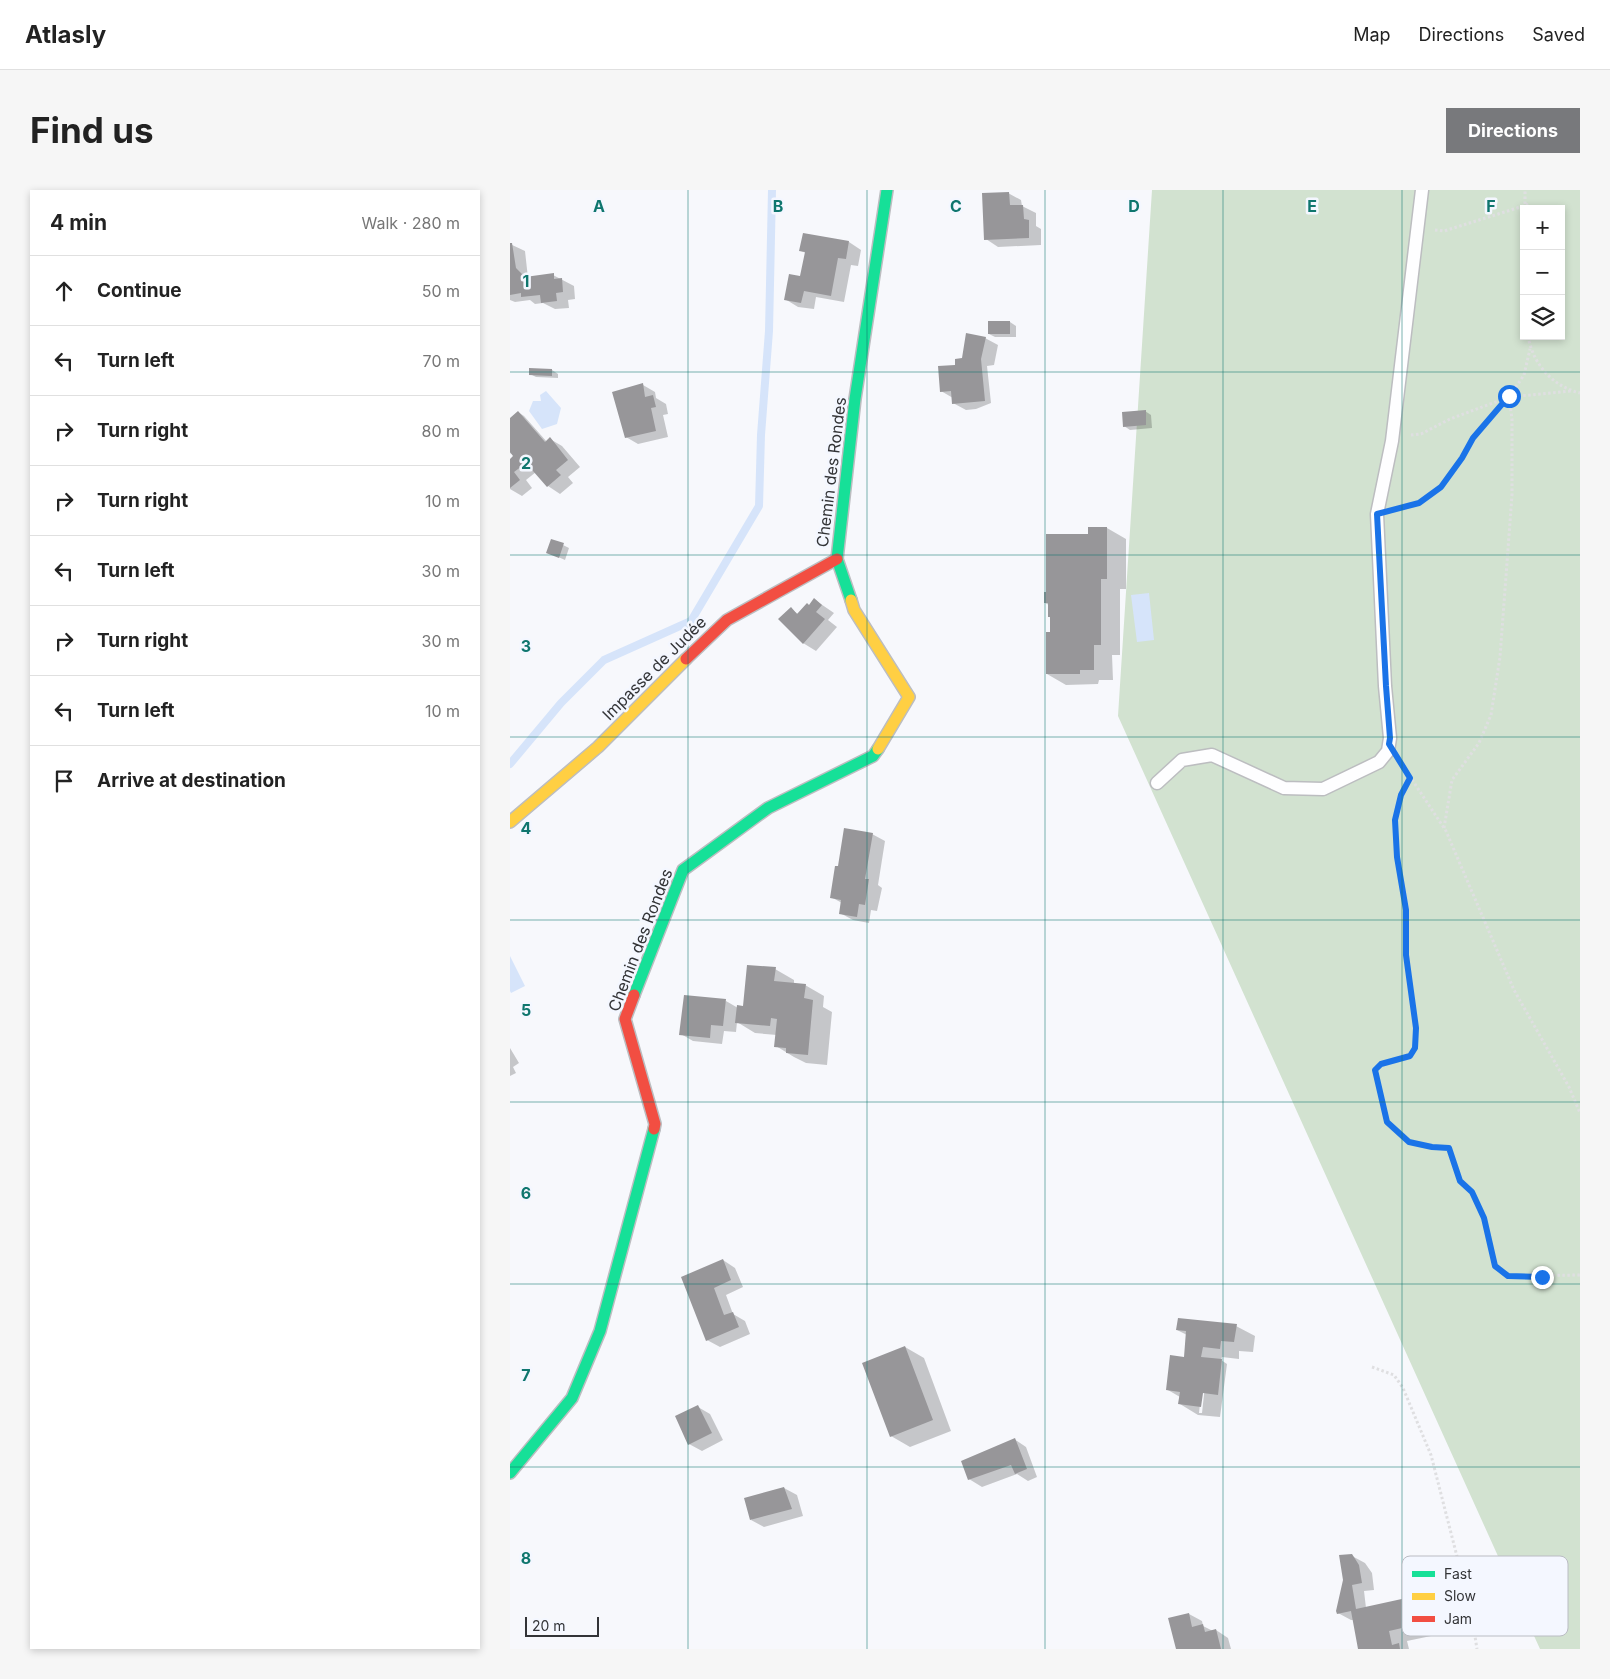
<!DOCTYPE html>
<meta charset="utf-8">
<style>
body{margin:0;font-family:Inter,sans-serif;background:#f6f6f6;color:#222}
.controls{position:absolute;right:15px;top:15px;display:grid;overflow:hidden;border-radius:0px;box-shadow:0 2px 8px #0003}
.controls button{width:45px;height:45px;display:grid;place-items:center;padding:0;border:0;border-bottom:1px solid #e0e0e0;background:#fff;color:#222;font:25px sans-serif}
.scale{position:absolute;left:15px;bottom:12px;width:74px;box-sizing:border-box;padding-left:5px;border:2px solid #333437;border-top:0;font-size:14px;line-height:18px;white-space:nowrap;color:#333437;-webkit-text-stroke:4px #f4f7ff;paint-order:stroke}
.stop{position:absolute;width:15px;height:15px;margin:-11px;border:4px solid #1a73e8;border-radius:50%;background:#fff}
.stop.end{background:#1a73e8;border-color:#fff;box-shadow:0 1px 5px #0008}
.list{margin:0;padding:0;list-style:none}
h2{display:flex;justify-content:space-between;align-items:center;height:65px;margin:0;padding:0 20px;font-size:21px}
h2 small{font-size:16px;font-weight:400;color:#767676}
.list li{display:grid;grid-template-columns:32px 1fr auto;gap:15px;align-items:center;box-sizing:border-box;height:70px;padding:0 20px;border-top:1px solid #e0e0e0}
.list b{display:block;font-size:19px;white-space:nowrap}
.list em{font-size:16px;font-style:normal;color:#767676}
.icon{flex:none;width:28px;height:28px;fill:none;stroke:currentColor;stroke-width:2;stroke-linecap:round;stroke-linejoin:round}
.map{position:relative;flex:none;width:1070px;height:1459px;overflow:hidden;border-radius:0px}
header{display:flex;align-items:center;gap:30px;box-sizing:border-box;height:70px;padding:0 25px;background:#fff;border-bottom:1px solid #e0e0e0}
header strong{font-size:24px}
nav{display:flex;gap:28px;margin-inline-start:auto;font-size:18px}
.intro{display:flex;align-items:center;justify-content:space-between;box-sizing:border-box;height:120px;padding:0 30px}
h1{margin:0;font-size:35px}
.button{padding:12px 22px;border-radius:0px;background:#78797c;color:#fff;font-size:18px;font-weight:700}
main{display:flex;gap:30px;padding:0 30px}
aside{flex:1;background:#fff;border-radius:0px;box-shadow:0 2px 8px #0003}
.map>svg:first-child{display:block}
.forest{fill:#d2e2d0;fill-rule:evenodd}
.water{fill:#d6e4fa}
.shadow{fill:#0003;fill-rule:evenodd}
.lines{fill:none;stroke-linecap:round;stroke-linejoin:round}
.stream{stroke:#d6e4fa;stroke-width:8}
.building{fill:#979699}
.lane-casing{stroke:#bcbdc0;stroke-width:15}
.fast-casing{stroke:#bcbdc0;stroke-width:14}
.slow-casing{stroke:#bcbdc0;stroke-width:14}
.jam-casing{stroke:#bcbdc0;stroke-width:14}
.path{stroke:#dfdfe1;stroke-width:3;stroke-dasharray:2.5 2.5;stroke-linecap:butt}
.lane{stroke:#fefeff;stroke-width:12}
.fast{stroke:#16e098;stroke-width:11}
.slow{stroke:#ffcf43;stroke-width:11}
.jam{stroke:#f24e42;stroke-width:11}
.route{stroke:#1a73e8;stroke-width:6}
.grid{fill:none;stroke:#0f766e;stroke-width:1;stroke-opacity:0.55}
.labels{text-anchor:middle;dominant-baseline:central;stroke-width:5;stroke-linejoin:round;paint-order:stroke}
.street-label{font-size:16px;fill:#333437;stroke:#f4f7ff}
.key{fill:#f4f7ff;stroke:#babcc3;stroke-width:1}
.key-label{font-size:14px;fill:#333437}
.grid-label{font-size:16px;text-anchor:middle;font-weight:bold;fill:#0f766e;stroke:#f4f7ff;stroke-width:5;stroke-linejoin:round;paint-order:stroke}
</style>
<header>
<strong>Atlasly</strong>
<nav><a>Map</a><a>Directions</a><a>Saved</a></nav>
</header>
<div class="intro"><h1>Find us</h1><a class="button">Directions</a></div>
<main>
<aside>
<h2>4 min<small>Walk · 280 m</small></h2>
<ul class="list">
<li><svg class="icon" aria-label="ahead" viewBox="0 0 24 24"><path d="M12 20V5M6 11l6-6 6 6"/></svg><div><b>Continue</b></div><em>50 m</em></li>
<li><svg class="icon" aria-label="left" viewBox="0 0 24 24"><path d="M17 20v-9H6M10 6l-5 5 5 5"/></svg><div><b>Turn left</b></div><em>70 m</em></li>
<li><svg class="icon" aria-label="right" viewBox="0 0 24 24"><path d="M7 20v-9h11M14 6l5 5-5 5"/></svg><div><b>Turn right</b></div><em>80 m</em></li>
<li><svg class="icon" aria-label="right" viewBox="0 0 24 24"><path d="M7 20v-9h11M14 6l5 5-5 5"/></svg><div><b>Turn right</b></div><em>10 m</em></li>
<li><svg class="icon" aria-label="left" viewBox="0 0 24 24"><path d="M17 20v-9H6M10 6l-5 5 5 5"/></svg><div><b>Turn left</b></div><em>30 m</em></li>
<li><svg class="icon" aria-label="right" viewBox="0 0 24 24"><path d="M7 20v-9h11M14 6l5 5-5 5"/></svg><div><b>Turn right</b></div><em>30 m</em></li>
<li><svg class="icon" aria-label="left" viewBox="0 0 24 24"><path d="M17 20v-9H6M10 6l-5 5 5 5"/></svg><div><b>Turn left</b></div><em>10 m</em></li>
<li><svg class="icon" aria-label="arrive" viewBox="0 0 24 24"><path d="M6 21V4h12l-3 4 3 4H6"/></svg><div><b>Arrive at destination</b></div></li>
</ul>
</aside>
<div class="map">
<svg width="1070" height="1459" viewBox="0 0 1070 1459">
<rect width="100%" height="100%" fill="#f7f8fc"/>
<!-- forest -->
<path class="forest" d="M 642,0 L 1070,0 L 1070,1459 L 1030,1459 L 608,526 ZM 1014,19 L 1051,19 L 1051,146 L 1014,146 Z"/>
<!-- water -->
<path class="water" d="M 36,201 L 51,218 L 47,234 L 32,239 L 19,221 L 23,211 L 31,211 L 30,205 Z
M 639,403 L 644,450 L 627,452 L 621,405 Z
M 0,766 L 15,796 L 1,803 L 0,801 Z"/>
<!-- shadow -->
<path class="shadow" d="M 498,3 L 511,10 L 512,16 L 526,23 L 526,36 L 531,39 L 531,55 L 488,57 L 476,49 Z
M 339,52 L 351,60 L 348,76 L 341,75 L 334,112 L 306,107 L 304,119 L 288,117 L 275,109 L 291,87 L 296,63 L 291,61 Z
M 0,54 L 15,61 L 18,88 L 43,85 L 64,96 L 65,109 L 58,110 L 59,118 L 45,119 L 33,113 L 25,114 L 20,110 L 5,112 L 0,110 Z
M 500,132 L 506,136 L 506,147 L 485,147 L 479,144 Z
M 475,148 L 488,155 L 484,175 L 477,176 L 481,213 L 466,219 L 456,220 L 443,213 L 443,208 L 431,201 L 447,176 Z
M 42,180 L 48,184 L 48,188 L 26,187 L 20,184 Z
M 133,195 L 145,202 L 146,208 L 156,214 L 158,224 L 153,225 L 158,247 L 128,254 L 116,247 Z
M 635,221 L 641,225 L 642,238 L 620,240 L 614,236 Z
M 8,222 L 14,226 L 37,252 L 40,249 L 52,256 L 70,277 L 58,287 L 63,293 L 50,304 L 38,296 L 26,282 L 16,290 L 22,298 L 12,306 L 0,299 L 0,270 L 5,266 L 0,263 L 0,229 Z
M 597,338 L 616,349 L 616,399 L 610,399 L 610,465 L 602,465 L 603,490 L 589,490 L 588,494 L 556,495 L 537,484 L 541,443 L 539,415 L 535,413 L 537,403 L 579,345 Z
M 53,355 L 59,358 L 55,370 L 37,362 Z
M 305,410 L 324,423 L 318,430 L 327,437 L 306,461 L 293,453 L 281,419 L 288,424 L 300,416 Z
M 362,644 L 375,651 L 368,695 L 372,698 L 367,721 L 361,720 L 359,733 L 343,730 L 330,723 L 332,713 L 321,707 L 329,678 Z
M 265,779 L 284,790 L 284,794 L 295,795 L 314,806 L 313,817 L 322,822 L 317,875 L 296,873 L 284,867 L 266,856 L 267,845 L 245,843 L 227,832 L 226,842 L 214,841 L 212,854 L 183,851 L 171,844 L 216,811 L 228,818 L 234,817 Z
M 0,858 L 9,873 L 3,877 L 6,883 L 0,886 Z
M 213,1070 L 225,1078 L 233,1097 L 216,1105 L 223,1124 L 235,1131 L 240,1144 L 210,1157 L 197,1150 L 172,1088 Z
M 726,1136 L 745,1146 L 743,1162 L 729,1161 L 729,1169 L 712,1167 L 711,1170 L 717,1174 L 710,1227 L 688,1225 L 670,1214 L 670,1207 L 658,1200 L 675,1168 L 677,1145 L 667,1140 ZM 695,1168 L 698,1168 L 692,1223 L 689,1223 Z
M 395,1157 L 414,1168 L 441,1241 L 400,1257 L 381,1246 Z
M 188,1217 L 200,1224 L 213,1250 L 192,1261 L 179,1254 Z
M 504,1249 L 516,1257 L 527,1287 L 518,1291 L 507,1284 L 472,1297 L 459,1289 Z
M 274,1298 L 287,1305 L 293,1326 L 254,1337 L 241,1330 Z
M 842,1366 L 855,1373 L 862,1383 L 864,1400 L 854,1401 L 856,1418 L 909,1407 L 928,1418 L 930,1425 L 944,1433 L 945,1441 L 897,1451 L 899,1459 L 849,1459 L 844,1430 L 841,1430 L 828,1423 Z
M 679,1424 L 692,1431 L 693,1436 L 703,1441 L 706,1440 L 718,1448 L 721,1459 L 667,1459 Z"/>
<g class="lines">
<!-- stream -->
<path class="stream" d="M 0,574 L 51,513 L 94,470 L 181,431 L 249,316 L 251,245 L 259,141 L 262,0"/>
</g>
<!-- building -->
<path class="building" d="M 499,2 L 500,15 L 513,15 L 514,29 L 519,30 L 519,48 L 474,50 L 472,3 Z
M 293,43 L 339,51 L 336,69 L 328,68 L 321,106 L 294,101 L 291,113 L 274,110 L 279,84 L 290,86 L 295,62 L 289,61 Z
M 0,53 L 2,53 L 6,78 L 15,87 L 44,83 L 44,89 L 52,88 L 53,102 L 46,103 L 47,111 L 31,113 L 30,105 L 11,107 L 11,103 L 0,105 Z
M 478,131 L 500,131 L 500,144 L 478,144 Z
M 456,143 L 476,147 L 471,169 L 475,211 L 442,214 L 441,201 L 430,202 L 428,176 L 445,175 L 445,169 L 452,168 Z
M 19,178 L 42,179 L 42,186 L 19,185 Z
M 133,193 L 135,207 L 143,205 L 146,217 L 141,218 L 146,241 L 115,248 L 102,202 Z
M 636,220 L 636,235 L 613,237 L 612,222 Z
M 8,221 L 35,252 L 40,247 L 58,270 L 46,280 L 51,285 L 37,297 L 16,273 L 4,282 L 10,290 L 0,298 L 0,269 L 3,266 L 0,262 L 0,228 Z
M 578,337 L 597,337 L 597,389 L 591,389 L 591,455 L 584,455 L 584,480 L 570,480 L 570,484 L 536,484 L 536,442 L 540,442 L 540,427 L 538,427 L 538,413 L 534,413 L 534,402 L 536,402 L 536,344 L 578,344 Z
M 41,349 L 54,353 L 49,368 L 36,363 Z
M 304,408 L 312,415 L 306,422 L 315,429 L 293,454 L 268,429 L 281,417 L 287,424 L 297,413 L 299,415 Z
M 334,638 L 363,643 L 355,689 L 359,689 L 355,715 L 349,714 L 347,727 L 329,724 L 331,710 L 320,708 L 325,676 L 328,676 Z
M 237,775 L 266,777 L 264,791 L 296,794 L 294,808 L 303,810 L 298,865 L 276,863 L 276,858 L 264,857 L 267,829 L 261,828 L 260,836 L 225,833 L 227,815 L 233,816 Z
M 174,805 L 216,809 L 213,836 L 201,835 L 200,848 L 169,845 Z
M 213,1069 L 221,1090 L 204,1098 L 214,1125 L 223,1122 L 229,1137 L 196,1151 L 171,1087 Z
M 668,1128 L 727,1134 L 724,1152 L 711,1151 L 710,1159 L 693,1157 L 691,1167 L 712,1169 L 708,1205 L 693,1203 L 691,1217 L 668,1214 L 670,1202 L 656,1200 L 660,1165 L 674,1167 L 676,1141 L 666,1140 Z
M 395,1156 L 423,1230 L 380,1247 L 352,1173 Z
M 188,1215 L 202,1243 L 178,1255 L 165,1226 Z
M 505,1248 L 517,1279 L 505,1284 L 501,1275 L 458,1290 L 451,1271 Z
M 274,1297 L 282,1319 L 240,1330 L 234,1308 Z
M 842,1364 L 849,1375 L 852,1393 L 842,1395 L 846,1419 L 910,1405 L 914,1424 L 925,1421 L 927,1430 L 879,1441 L 882,1455 L 889,1453 L 890,1459 L 848,1459 L 841,1421 L 827,1424 L 826,1421 L 833,1390 L 829,1365 Z
M 679,1423 L 682,1437 L 693,1434 L 695,1442 L 706,1439 L 711,1459 L 666,1459 L 658,1428 Z"/>
<g class="lines">
<!-- lane casing -->
<g class="lane-casing">
<path id="lane" d="M 647,593 L 672,570 L 702,565 L 774,598 L 813,599 L 869,572 L 878,561 L 880,548 L 875,496 L 867,324 L 882,251 L 912,0"/>
</g>
<!-- fast casing -->
<g class="fast-casing">
<path id="fast" d="M 341,410 L 327,369 L 345,209 L 377,0
M 124,805 L 173,680 L 258,618 L 363,566 L 368,559
M 0,1283 L 62,1208 L 90,1141 L 144,939"/>
</g>
<!-- slow casing -->
<g class="slow-casing">
<path id="slow" d="M 341,410 L 344,420 L 399,507 L 368,559
M 0,632 L 88,557 L 176,469"/>
</g>
<!-- jam casing -->
<g class="jam-casing">
<path id="jam" d="M 176,469 L 217,430 L 327,369
M 124,805 L 115,829 L 145,934 L 144,939"/>
</g>
<!-- path -->
<path class="path" d="M 1015,19 L 1015,0
M 1014,29 L 1012,43 L 1012,116 L 1014,124
M 925,40 L 934,41 L 1020,14
M 1018,146 C 1023,174 1042,196 1070,203
M 901,245 L 911,244 L 940,229 L 999,207 L 1061,201
M 887,319 L 909,313 L 931,297 L 952,268 L 963,248 L 999,207 L 1014,185 L 1020,159
M 891,573 L 936,641 L 1004,800 L 1059,897 L 1070,923
M 900,588 L 891,605 L 885,630 L 887,667 L 896,720 L 896,765 L 906,838 L 905,858 L 900,866 L 871,874 L 865,880 L 877,932 L 899,952 L 922,957 L 939,959 L 950,991 L 962,1002 L 974,1028 L 985,1076 L 998,1086 L 1070,1085
M 934,638 L 942,590 L 969,553 L 981,525 L 990,467 L 1002,305 L 1002,229 L 999,207
M 862,1177 L 884,1185 L 893,1198 L 921,1265 L 961,1421 L 967,1459"/>
<!-- lane -->
<use href="#lane" class="lane"/>
<!-- fast -->
<use href="#fast" class="fast"/>
<!-- slow -->
<use href="#slow" class="slow"/>
<!-- jam -->
<use href="#jam" class="jam"/>
</g>
<g class="lines">
<!-- route -->
<path class="route" d="M 999,206 L 963,248 L 952,268 L 931,297 L 909,313 L 867,324 L 876,496 L 880,548 L 879,554 L 900,588 L 891,605 L 885,630 L 887,667 L 896,720 L 896,765 L 906,838 L 905,858 L 900,866 L 871,874 L 865,880 L 877,932 L 899,952 L 922,957 L 939,958 L 950,991 L 962,1002 L 974,1028 L 985,1076 L 998,1086 L 1032,1087"/>
</g>
<!-- grid -->
<path class="grid" d="M 178,0 L 178,1459M 357,0 L 357,1459M 535,0 L 535,1459M 713,0 L 713,1459M 892,0 L 892,1459M 0,182 L 1070,182M 0,365 L 1070,365M 0,547 L 1070,547M 0,730 L 1070,730M 0,912 L 1070,912M 0,1094 L 1070,1094M 0,1277 L 1070,1277"/>
<g class="labels">
<!-- street labels -->
<g class="street-label">
<text transform="translate(321 282) rotate(-83)">Chemin des Rondes</text>
<text transform="translate(144 478) rotate(-45)">Impasse de Judée</text>
<text transform="translate(130 750) rotate(-69)">Chemin des Rondes</text>
</g>
</g>
<!-- legend -->
<rect x="892" y="1366" width="166" height="80" rx="8" class="key"/>
<rect x="902" y="1381" width="23" height="6" fill="#16e098"/>
<rect x="902" y="1403" width="23" height="7" fill="#ffcf43"/>
<rect x="902" y="1426" width="23" height="6" fill="#f24e42"/>
<g class="key-label">
<text x="934" y="1389">Fast</text>
<text x="934" y="1411">Slow</text>
<text x="934" y="1434">Jam</text>
</g>
<g class="grid-label">
<text x="89" y="22">A</text>
<text x="268" y="22">B</text>
<text x="446" y="22">C</text>
<text x="624" y="22">D</text>
<text x="802" y="22">E</text>
<text x="981" y="22">F</text>
<text x="16" y="97">1</text>
<text x="16" y="279">2</text>
<text x="16" y="462">3</text>
<text x="16" y="644">4</text>
<text x="16" y="826">5</text>
<text x="16" y="1009">6</text>
<text x="16" y="1191">7</text>
<text x="16" y="1374">8</text>
</g>
</svg>
<div class="controls">
<button>+</button>
<button>−</button>
<button><svg class="icon" aria-label="layers" viewBox="0 0 24 24"><path d="M12 4l9 5-9 5-9-5zM3 14l9 5 9-5"/></svg></button>
</div>
<div class="scale">20 m</div>
<div class="stop" style="left:999px;top:206px"></div>
<div class="stop end" style="left:1032px;top:1087px"></div>
</div>
</main>
